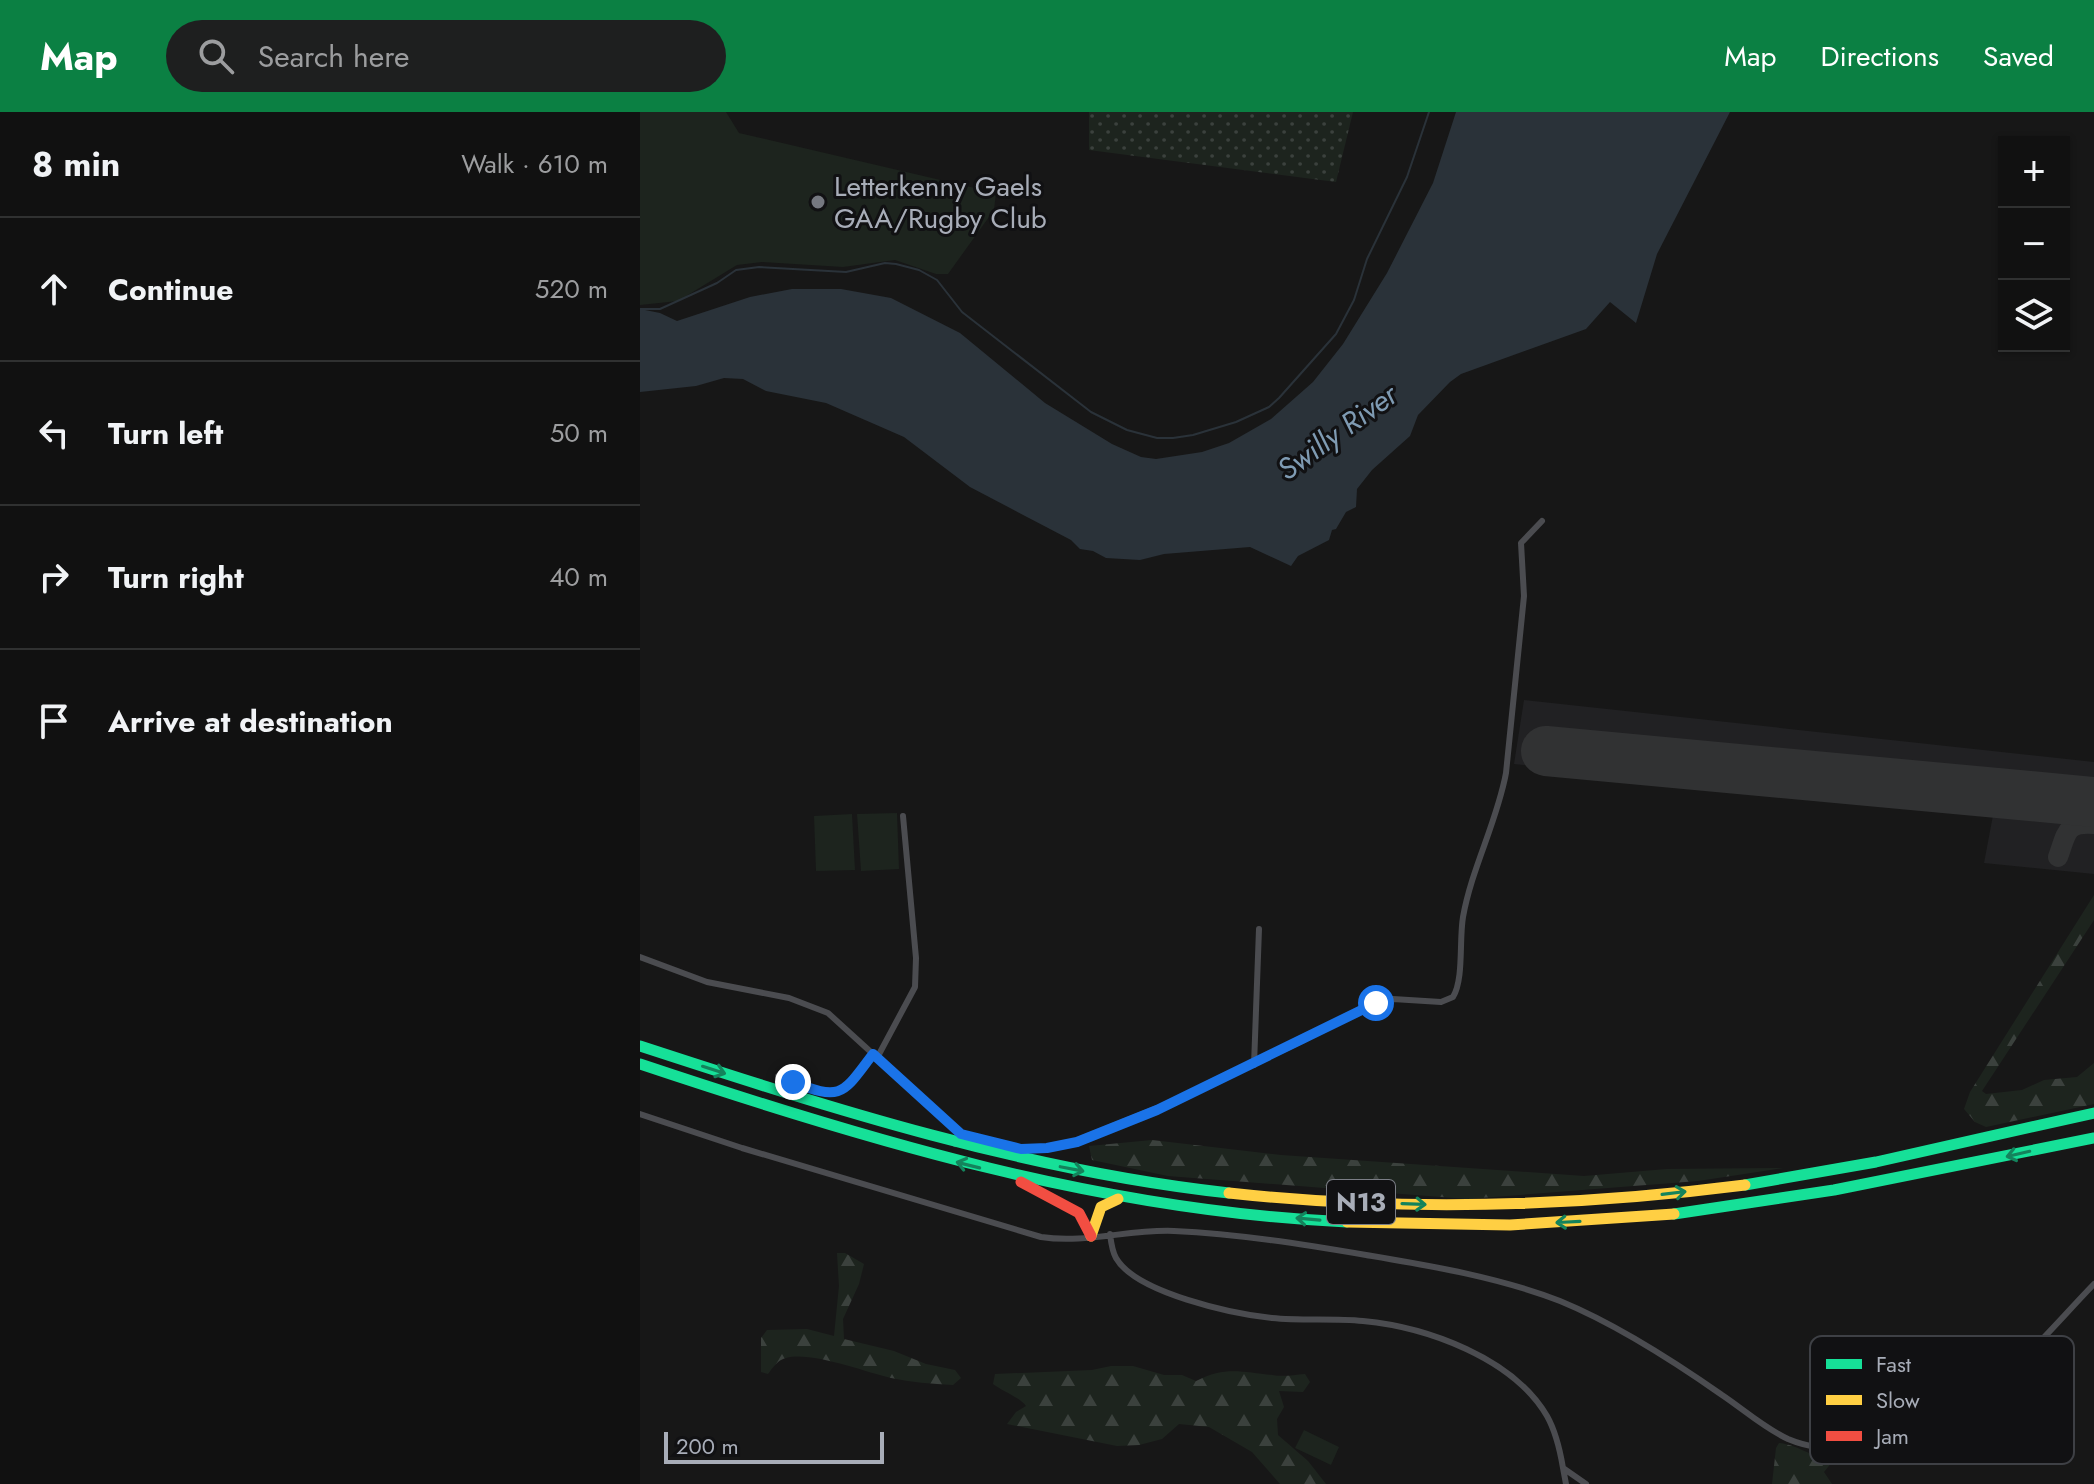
<!DOCTYPE html>
<meta charset="utf-8">
<style>
body{margin:0;font-family:Jost,sans-serif;background:#1e1f1f;color:#f1f3f6}
.controls{position:absolute;right:24px;top:24px;display:grid;overflow:hidden;border-radius:0px;box-shadow:0 2px 6px #0004}
.controls button{width:72px;height:72px;display:grid;place-items:center;padding:0;border:0;border-bottom:2px solid #303131;background:#111;color:#f1f3f6;font:40px sans-serif}
.scale{position:absolute;left:24px;bottom:20px;width:220px;box-sizing:border-box;padding-left:8px;border:4px solid #a8adb8;border-top:0;font-size:22px;line-height:28px;white-space:nowrap;color:#a8adb8;-webkit-text-stroke:6px #111113;paint-order:stroke}
.stop{position:absolute;width:24px;height:24px;margin:-18px;border:6px solid #1a73e8;border-radius:50%;background:#fff}
.stop.end{background:#1a73e8;border-color:#fff;box-shadow:0 2px 8px #0008}
.list{margin:0;padding:0;list-style:none}
h2{display:flex;justify-content:space-between;align-items:center;height:104px;margin:0;padding:0 32px;font-size:34px}
h2 small{font-size:26px;font-weight:400;color:#9c9d9f}
.list li{display:grid;grid-template-columns:52px 1fr auto;gap:24px;align-items:center;box-sizing:border-box;height:144px;padding:0 32px;border-top:2px solid #303131}
.list b{display:block;font-size:30px;white-space:nowrap}
.list em{font-size:26px;font-style:normal;color:#9c9d9f}
.icon{flex:none;width:44px;height:44px;fill:none;stroke:currentColor;stroke-width:2;stroke-linecap:round;stroke-linejoin:round}
.map{position:relative;flex:none;width:1454px;height:1372px;overflow:hidden}
header{display:flex;align-items:center;gap:48px;box-sizing:border-box;height:112px;padding:0 40px;background:#0b8043;color:#fff}
header strong{font-size:38px}
nav{display:flex;gap:44px;margin-inline-start:auto;font-size:28px}
.search{width:560px;height:72px;background:#1e1f1f;display:flex;align-items:center;gap:20px;box-sizing:border-box;padding:0 28px;border-radius:44px;color:#9c9d9f;font-size:30px}
main{display:flex}
aside{flex:1;background:#111}
.map>svg:first-child{display:block}
.built{fill:#212123}
.grass{fill:url(#grass-dots)}
.forest{fill:url(#forest-firs)}
.park{fill:#1d241e}
.water{fill:#2a3239}
.lines{fill:none;stroke-linecap:round;stroke-linejoin:round}
.stream{stroke:#2a3239;stroke-width:2}
.taxiway{stroke:#313233;stroke-width:20}
.runway{stroke:#313233;stroke-width:50}
.street{stroke:#4b4c50;stroke-width:6}
.fast{stroke:#16e098;stroke-width:11}
.slow{stroke:#ffcf43;stroke-width:11}
.jam{stroke:#f24e42;stroke-width:11}
.oneway{stroke:#14835c}
.route{stroke:#1a73e8;stroke-width:10}
.poi-dot{fill:#757880;stroke:#111113;stroke-width:3}
.labels{text-anchor:middle;dominant-baseline:central;stroke-width:6;stroke-linejoin:round;paint-order:stroke}
.shield{fill:#111113;stroke:#7b7e86;stroke-width:2}
.shield-label{font-size:26px;font-weight:bold;fill:#a8adb8}
.poi-label{font-size:28px;fill:#a8adb8;stroke:#111113;text-anchor:start}
.water-label{font-size:30px;font-style:italic;fill:#7f9bb3;stroke:#111113}
.key{fill:#111113;stroke:#3e4045;stroke-width:2}
.key-label{font-size:22px;fill:#a8adb8}
</style>
<header>
<strong>Map</strong>
<div class="search"><svg class="icon" aria-label="search" viewBox="0 0 24 24"><circle cx="10" cy="10" r="6"/><path d="M15 15l6 6"/></svg>Search here</div>
<nav><a>Map</a><a>Directions</a><a>Saved</a></nav>
</header>
<main>
<aside>
<h2>8 min<small>Walk · 610 m</small></h2>
<ul class="list">
<li><svg class="icon" aria-label="ahead" viewBox="0 0 24 24"><path d="M12 20V5M6 11l6-6 6 6"/></svg><div><b>Continue</b></div><em>520 m</em></li>
<li><svg class="icon" aria-label="left" viewBox="0 0 24 24"><path d="M17 20v-9H6M10 6l-5 5 5 5"/></svg><div><b>Turn left</b></div><em>50 m</em></li>
<li><svg class="icon" aria-label="right" viewBox="0 0 24 24"><path d="M7 20v-9h11M14 6l5 5-5 5"/></svg><div><b>Turn right</b></div><em>40 m</em></li>
<li><svg class="icon" aria-label="arrive" viewBox="0 0 24 24"><path d="M6 21V4h12l-3 4 3 4H6"/></svg><div><b>Arrive at destination</b></div></li>
</ul>
</aside>
<div class="map">
<svg width="1454" height="1372" viewBox="0 0 1454 1372">
<defs>
<pattern id="grass-dots" width="8" height="8" patternUnits="userSpaceOnUse" patternTransform="scale(2)"><rect width="8" height="8" fill="#1d241e"/><path d="M2 2h.1M6 6h.1" fill="none" stroke="#3b413d" stroke-width="1.8" stroke-linecap="round"/></pattern>
<pattern id="forest-firs" width="22" height="20" patternUnits="userSpaceOnUse" patternTransform="scale(2)"><rect width="22" height="20" fill="#1d241e"/><path d="M5 1l3.5 6h-7zM16 11l3.5 6h-7z" fill="#3b413d"/></pattern>
</defs>
<rect width="100%" height="100%" fill="#171717"/>
<!-- built -->
<path class="built" d="M 884,588 L 1454,650 L 1454,762 L 1344,751 L 1354,698 L 874,652 Z"/>
<!-- grass -->
<path class="grass" d="M 449,0 L 713,0 L 696,70 L 449,38 Z"/>
<!-- forest -->
<path class="forest" d="M 1454,783 L 1454,808 L 1342,979 L 1346,982 L 1382,978 L 1404,968 L 1437,965 L 1454,951 L 1454,992 L 1346,1015 L 1335,1010 L 1324,997 L 1330,980 Z
M 512,1028 L 641,1043 L 944,1064 L 1027,1057 L 1143,1056 L 1058,1069 L 827,1087 L 528,1064 L 452,1048 L 449,1034 Z
M 197,1141 L 205,1141 L 224,1152 L 219,1172 L 203,1207 L 204,1227 L 254,1239 L 286,1252 L 315,1258 L 321,1266 L 313,1273 C 292,1272 271,1270 251,1266 C 225,1260 171,1239 146,1246 C 138,1248 133,1255 128,1262 L 121,1260 L 121,1226 L 127,1218 L 167,1217 L 194,1224 L 199,1174 Z
M 471,1254 L 493,1254 L 524,1263 L 542,1263 L 556,1269 C 586,1254 601,1260 632,1263 C 643,1265 654,1263 665,1262 L 670,1270 L 663,1280 L 639,1279 L 644,1295 L 637,1307 L 638,1323 L 668,1349 L 686,1372 L 640,1372 L 612,1340 L 569,1315 L 539,1312 L 522,1327 L 499,1333 L 477,1334 L 367,1312 L 376,1300 L 386,1294 C 381,1286 362,1279 353,1272 L 355,1262 L 452,1258 Z
M 1139,1331 C 1164,1334 1168,1347 1196,1345 L 1184,1360 L 1192,1372 L 1132,1372 L 1136,1336 Z"/>
<!-- park -->
<path class="park" d="M 0,0 L 86,0 L 99,21 L 356,81 L 354,98 L 308,162 L 296,162 L 255,148 L 203,155 L 122,150 L 97,153 L 38,189 L 0,193 Z
M 257,701 L 259,757 L 221,759 L 217,702 Z
M 212,702 L 215,758 L 176,759 L 174,704 Z
M 664,1318 L 699,1335 L 691,1353 L 655,1336 Z"/>
<!-- water -->
<path class="water" d="M 816,0 L 1090,0 L 1017,142 L 996,211 L 970,190 L 946,217 L 821,262 L 810,270 L 778,303 L 770,324 L 732,358 L 717,377 L 716,395 L 706,400 L 696,417 L 692,418 L 689,428 L 658,444 L 651,454 L 610,435 L 524,442 L 500,448 L 466,446 L 453,439 L 440,437 L 431,428 L 330,375 L 264,325 L 186,291 L 126,279 L 103,267 L 84,266 L 56,274 L 0,280 L 0,197 L 20,201 L 37,209 L 110,185 L 152,177 L 201,177 L 251,186 L 320,221 L 405,291 L 472,332 L 501,345 L 516,347 L 562,340 L 589,331 L 631,307 L 673,270 L 703,232 L 747,161 L 793,71 Z"/>
<g class="lines">
<!-- stream -->
<path class="stream" d="M 0,197 L 20,197 L 77,171 L 96,158 L 119,155 L 206,160 L 245,151 L 256,152 L 279,158 L 297,168 L 322,200 L 451,300 L 487,318 L 517,326 L 533,326 L 553,323 L 596,310 L 629,295 L 639,286 L 696,222 L 714,188 L 727,147 L 767,65 L 789,0"/>
<!-- taxiway -->
<path class="taxiway" d="M 1418,745 C 1427,721 1425,710 1454,712"/>
<!-- runway -->
<path class="runway" d="M 906,639 L 1454,690"/>
<!-- street -->
<path class="street" d="M 0,845 L 67,870 L 149,886 L 188,901 L 321,1022
M 237,946 L 275,875 L 276,846 L 263,704
M 614,953 L 619,817
M 138,964 C 196,988 194,993 233,942
M 0,1002 L 102,1036 L 401,1125 C 445,1132 489,1117 534,1119 C 598,1122 662,1132 726,1143 C 791,1154 858,1165 920,1189 C 976,1212 1032,1248 1082,1283 C 1103,1297 1124,1316 1148,1327 C 1167,1335 1192,1339 1213,1336 C 1235,1333 1256,1323 1276,1314 C 1305,1301 1335,1287 1360,1267 C 1394,1239 1423,1204 1454,1172
M 315,1032 L 321,1022 L 326,1022 L 381,1037 L 423,1034 L 537,988 L 662,929 L 729,893 L 753,887 L 801,890 L 813,885 C 824,867 819,828 823,805 C 832,755 857,710 866,661 L 884,484 L 881,431 L 902,409
M 470,1122 C 471,1130 472,1139 476,1146 C 496,1181 593,1202 632,1206 C 662,1209 693,1206 723,1209 C 787,1215 873,1246 907,1304 C 916,1320 920,1338 923,1356 L 946,1372
M 923,1356 L 926,1372"/>
<!-- fast -->
<path class="fast" d="M 0,934 C 193,997 387,1059 589,1081
M 0,952 C 230,1029 463,1099 707,1110
M 1105,1073 L 1236,1050 L 1454,1001
M 1034,1102 L 1194,1078 L 1454,1026"/>
<!-- slow -->
<path class="slow" d="M 589,1081 C 762,1100 933,1095 1105,1073
M 707,1110 L 870,1113 L 1034,1102
M 451,1124 L 461,1095 L 478,1087"/>
<!-- jam -->
<path class="jam" d="M 381,1070 L 439,1101 L 451,1124"/>
</g>
<!-- one-way arrows -->
<defs><path id="oneway-shaft" d="M-6 0H5M1.5-3L5.5 0L1.5 3" fill="none" stroke-width="1.6" stroke-linecap="round" stroke-linejoin="round" transform="scale(2)"/></defs>
<g class="oneway">
<use href="#oneway-shaft" transform="translate(74 958) rotate(18)"/>
<use href="#oneway-shaft" transform="translate(1378 1042) rotate(167)"/>
<use href="#oneway-shaft" transform="translate(328 1053) rotate(-166)"/>
<use href="#oneway-shaft" transform="translate(432 1057) rotate(11)"/>
<use href="#oneway-shaft" transform="translate(1034 1081) rotate(-7)"/>
<use href="#oneway-shaft" transform="translate(774 1092) rotate(2)"/>
<use href="#oneway-shaft" transform="translate(668 1107) rotate(-175)"/>
<use href="#oneway-shaft" transform="translate(928 1110) rotate(177)"/>
</g>
<g class="lines">
<!-- route -->
<path class="route" d="M 153,970 C 203,990 203,981 233,942 L 321,1022 L 381,1037 L 407,1036 L 437,1030 L 517,998 L 736,891"/>
</g>
<!-- markers -->
<circle class="poi-dot" cx="178" cy="90" r="8"/>
<g class="labels">
<!-- shield labels -->
<rect class="shield" x="687" y="1068" width="68" height="44" rx="6"/>
<g class="shield-label">
<text x="721" y="1090">N13</text>
</g>
<!-- poi labels -->
<g class="poi-label">
<text x="194" y="74">Letterkenny Gaels<tspan x="194" dy="32">GAA/Rugby Club</tspan></text>
</g>
<!-- water labels -->
<g class="water-label">
<text transform="translate(697 320) rotate(-36)">Swilly River</text>
</g>
</g>
<!-- legend -->
<rect x="1170" y="1224" width="264" height="128" rx="12" class="key"/>
<rect x="1186" y="1247" width="36" height="10" fill="#16e098"/>
<rect x="1186" y="1283" width="36" height="10" fill="#ffcf43"/>
<rect x="1186" y="1319" width="36" height="10" fill="#f24e42"/>
<g class="key-label">
<text x="1236" y="1260">Fast</text>
<text x="1236" y="1296">Slow</text>
<text x="1236" y="1332">Jam</text>
</g>
</svg>
<div class="controls">
<button>+</button>
<button>−</button>
<button><svg class="icon" aria-label="layers" viewBox="0 0 24 24"><path d="M12 4l9 5-9 5-9-5zM3 14l9 5 9-5"/></svg></button>
</div>
<div class="scale">200 m</div>
<div class="stop" style="left:736px;top:891px"></div>
<div class="stop end" style="left:153px;top:970px"></div>
</div>
</main>
